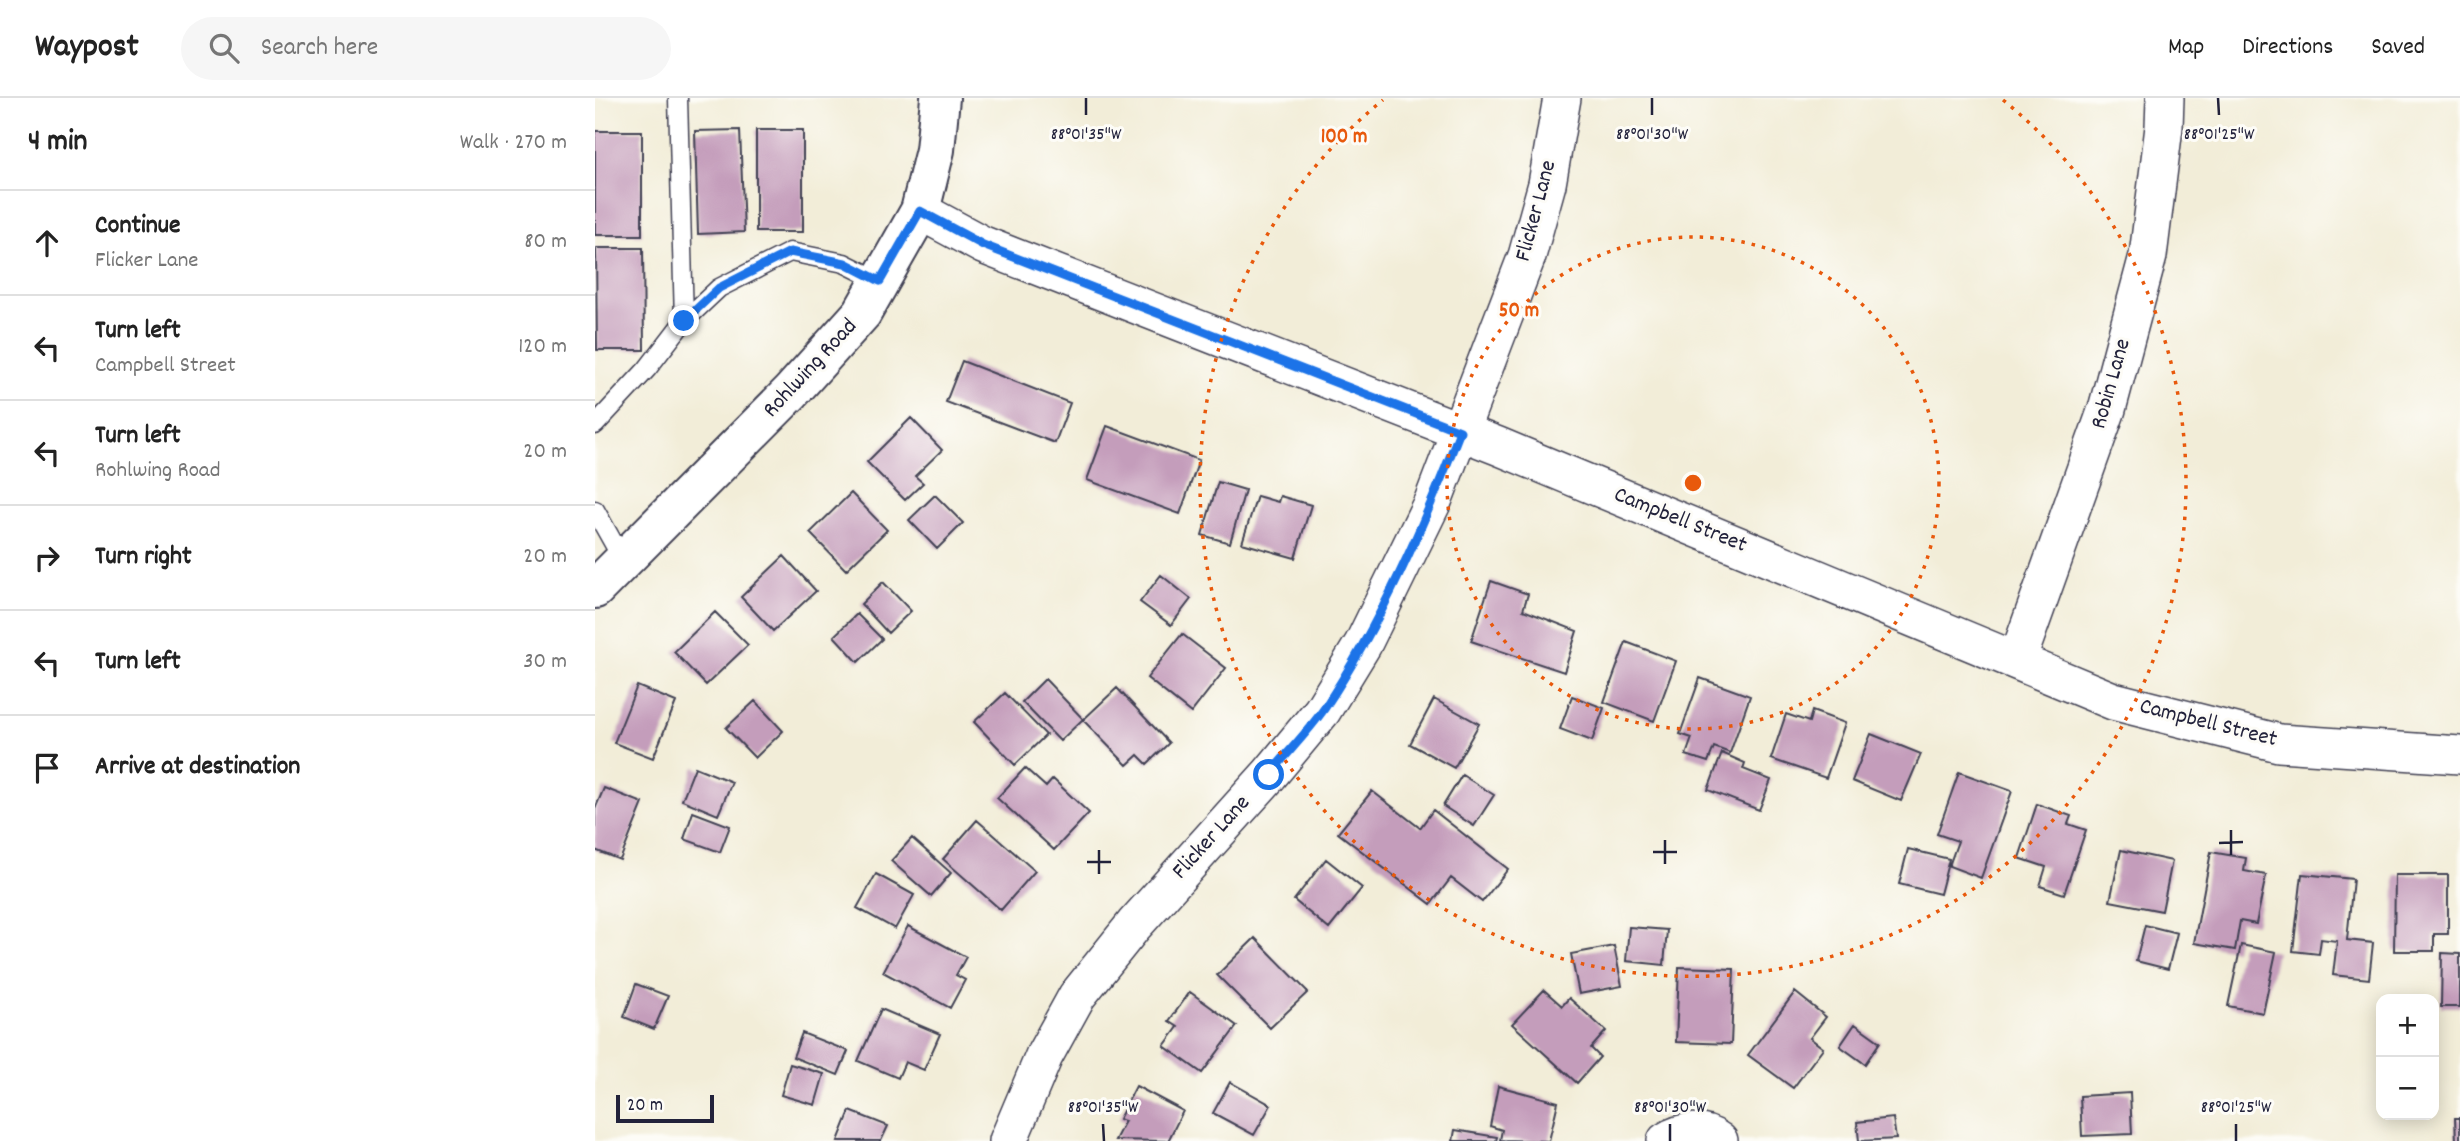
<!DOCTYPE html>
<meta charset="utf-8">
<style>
body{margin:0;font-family:Dekko,sans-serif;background:#f6f6f6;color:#222}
.controls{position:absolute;right:21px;bottom:21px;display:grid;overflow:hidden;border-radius:14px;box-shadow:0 4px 18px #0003}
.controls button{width:63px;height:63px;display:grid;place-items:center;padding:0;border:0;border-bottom:2px solid #e0e0e0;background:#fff;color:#222;font:35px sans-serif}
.scale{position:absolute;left:21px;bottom:18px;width:98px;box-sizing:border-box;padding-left:7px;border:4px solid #22223b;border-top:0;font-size:19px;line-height:24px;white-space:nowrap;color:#22223b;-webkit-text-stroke:5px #fdfcf7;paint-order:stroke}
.stop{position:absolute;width:21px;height:21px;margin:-16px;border:5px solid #1a73e8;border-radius:50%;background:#fff}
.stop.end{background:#1a73e8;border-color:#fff;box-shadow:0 2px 7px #0008}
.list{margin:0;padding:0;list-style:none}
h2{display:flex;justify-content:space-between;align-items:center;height:91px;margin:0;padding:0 28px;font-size:30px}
h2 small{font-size:23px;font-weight:400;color:#767676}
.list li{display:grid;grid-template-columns:46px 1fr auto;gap:21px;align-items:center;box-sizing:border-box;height:105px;padding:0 28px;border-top:2px solid #e0e0e0}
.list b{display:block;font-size:26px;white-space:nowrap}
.list p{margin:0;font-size:23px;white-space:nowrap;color:#767676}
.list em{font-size:23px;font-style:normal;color:#767676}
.icon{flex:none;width:38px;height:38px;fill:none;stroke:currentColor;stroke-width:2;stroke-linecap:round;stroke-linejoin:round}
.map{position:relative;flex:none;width:1865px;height:1043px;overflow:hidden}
header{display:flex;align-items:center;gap:42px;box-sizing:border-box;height:98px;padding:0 35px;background:#fff;border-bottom:2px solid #e0e0e0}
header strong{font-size:33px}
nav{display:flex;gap:38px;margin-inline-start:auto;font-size:24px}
.search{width:490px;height:63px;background:#f6f6f6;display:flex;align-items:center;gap:18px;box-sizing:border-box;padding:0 24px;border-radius:38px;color:#767676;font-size:26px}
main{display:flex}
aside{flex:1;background:#fff}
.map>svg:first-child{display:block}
.building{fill:#c49dbb}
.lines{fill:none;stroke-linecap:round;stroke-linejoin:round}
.service-casing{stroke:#414053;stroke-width:21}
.minor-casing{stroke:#414053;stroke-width:40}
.tertiary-casing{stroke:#414053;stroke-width:42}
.service{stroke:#fff;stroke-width:18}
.minor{stroke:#fff;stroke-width:37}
.tertiary{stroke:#fff;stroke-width:38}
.route{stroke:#1a73e8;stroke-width:9}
.ticks{fill:none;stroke:#22223b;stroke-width:2.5}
.ring{fill:none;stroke:#e8590c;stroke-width:3.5;stroke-dasharray:3.5 7}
.labels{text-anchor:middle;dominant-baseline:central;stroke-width:6;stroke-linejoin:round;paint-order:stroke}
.street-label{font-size:23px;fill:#22223b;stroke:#fdfcf7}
.ticks-label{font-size:18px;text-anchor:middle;fill:#22223b;stroke:#fdfcf7;stroke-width:6;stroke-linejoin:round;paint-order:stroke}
.centre{fill:#e8590c;stroke:#fdfcf7;stroke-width:3.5}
.ring-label{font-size:21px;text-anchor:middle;font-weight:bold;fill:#e8590c;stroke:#fdfcf7;stroke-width:6;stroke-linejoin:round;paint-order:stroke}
</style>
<header>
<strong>Waypost</strong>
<div class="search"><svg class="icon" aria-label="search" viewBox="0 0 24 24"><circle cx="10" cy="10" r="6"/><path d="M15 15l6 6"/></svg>Search here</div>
<nav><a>Map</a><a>Directions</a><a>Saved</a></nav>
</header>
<main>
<aside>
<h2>4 min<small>Walk · 270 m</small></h2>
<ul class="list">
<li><svg class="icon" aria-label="ahead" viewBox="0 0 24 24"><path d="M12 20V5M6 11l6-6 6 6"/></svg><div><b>Continue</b><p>Flicker Lane</p></div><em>80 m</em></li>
<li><svg class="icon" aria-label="left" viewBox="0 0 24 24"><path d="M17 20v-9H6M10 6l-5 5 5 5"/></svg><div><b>Turn left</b><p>Campbell Street</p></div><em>120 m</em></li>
<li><svg class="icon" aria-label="left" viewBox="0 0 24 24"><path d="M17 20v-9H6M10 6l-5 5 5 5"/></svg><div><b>Turn left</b><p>Rohlwing Road</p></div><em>20 m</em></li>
<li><svg class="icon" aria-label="right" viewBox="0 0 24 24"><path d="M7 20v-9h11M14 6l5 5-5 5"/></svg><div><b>Turn right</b></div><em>20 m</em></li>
<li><svg class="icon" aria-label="left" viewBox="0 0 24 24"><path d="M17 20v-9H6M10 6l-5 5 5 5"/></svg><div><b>Turn left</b></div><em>30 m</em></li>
<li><svg class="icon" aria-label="arrive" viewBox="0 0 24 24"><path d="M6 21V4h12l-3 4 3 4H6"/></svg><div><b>Arrive at destination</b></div></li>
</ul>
</aside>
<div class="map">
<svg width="1865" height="1043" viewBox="0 0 1865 1043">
<rect width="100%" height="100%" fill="#fdfcf7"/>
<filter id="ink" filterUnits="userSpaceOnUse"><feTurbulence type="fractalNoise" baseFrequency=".0143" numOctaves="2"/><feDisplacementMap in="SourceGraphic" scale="14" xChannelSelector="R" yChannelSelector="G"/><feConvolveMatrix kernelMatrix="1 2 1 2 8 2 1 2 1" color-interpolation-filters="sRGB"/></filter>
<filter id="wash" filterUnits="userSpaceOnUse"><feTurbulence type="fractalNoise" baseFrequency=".00686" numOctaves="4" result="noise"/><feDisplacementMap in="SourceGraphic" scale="28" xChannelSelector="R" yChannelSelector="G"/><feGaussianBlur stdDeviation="1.57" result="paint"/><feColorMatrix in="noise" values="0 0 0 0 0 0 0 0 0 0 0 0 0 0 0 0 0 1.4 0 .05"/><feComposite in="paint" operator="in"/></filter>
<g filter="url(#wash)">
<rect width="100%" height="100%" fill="#f2edd8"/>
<g id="blocks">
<!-- building -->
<path class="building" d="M 145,32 L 149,134 L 103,136 L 100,33 Z
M 161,32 L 208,32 L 208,134 L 161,134 Z
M 0,33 L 47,33 L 47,137 L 0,137 Z
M 1,150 L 48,150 L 49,252 L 2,252 Z
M 367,263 L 475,305 L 460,345 L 351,304 Z
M 316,320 L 347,352 L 320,378 L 328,385 L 310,402 L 272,364 Z
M 512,328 L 604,362 L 585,416 L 492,382 Z
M 623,384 L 650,392 L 635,445 L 607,437 Z
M 256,395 L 292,432 L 251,472 L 215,435 Z
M 340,397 L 368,425 L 342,451 L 314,422 Z
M 662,398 L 683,404 L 685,398 L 716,407 L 700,460 L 647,445 Z
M 189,458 L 221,493 L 178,533 L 146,499 Z
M 566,477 L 596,501 L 576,527 L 545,504 Z
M 896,483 L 933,496 L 928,512 L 982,533 L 969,574 L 876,543 Z
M 288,484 L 316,513 L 293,535 L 266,506 Z
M 120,514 L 153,547 L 111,587 L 79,554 Z
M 262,516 L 287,541 L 263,564 L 239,538 Z
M 587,536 L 631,570 L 596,615 L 552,580 Z
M 1031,544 L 1081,563 L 1059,623 L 1009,604 Z
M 1105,580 L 1155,598 L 1135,655 L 1119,649 L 1113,664 L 1091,657 L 1097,640 L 1085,636 Z
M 450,581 L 488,621 L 465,643 L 427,604 Z
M 42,588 L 81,604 L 58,660 L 19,645 Z
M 522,590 L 574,645 L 552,666 L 543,657 L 532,667 L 488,622 Z
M 410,595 L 451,637 L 420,667 L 379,624 Z
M 977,598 L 1009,610 L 997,643 L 965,631 Z
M 839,601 L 884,626 L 859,670 L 815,646 Z
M 160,603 L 188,633 L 160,660 L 131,630 Z
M 1217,613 L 1250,625 L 1231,680 L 1176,661 L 1191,616 L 1214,624 Z
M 1276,636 L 1326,656 L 1306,703 L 1257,683 Z
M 1127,655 L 1150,665 L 1148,671 L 1176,682 L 1164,712 L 1113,692 Z
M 100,669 L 137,684 L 123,717 L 87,702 Z
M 430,670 L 451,689 L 458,681 L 494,715 L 459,752 L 402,700 Z
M 1364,674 L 1417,693 L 1386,780 L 1354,768 L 1363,743 L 1342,736 Z
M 867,677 L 899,697 L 879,728 L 848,708 Z
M 9,690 L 48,705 L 25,762 L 0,752 L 0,711 Z
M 777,693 L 825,730 L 838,712 L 913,771 L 887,804 L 856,780 L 836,806 L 743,735 Z
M 1442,706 L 1476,718 L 1473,726 L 1491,732 L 1469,796 L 1445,788 L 1451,769 L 1424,760 Z
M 98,714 L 135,728 L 125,754 L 89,741 Z
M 382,722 L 440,773 L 406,812 L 348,761 Z
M 317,740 L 356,775 L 336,798 L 296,763 Z
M 1313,751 L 1354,761 L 1345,796 L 1304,786 Z
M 1526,752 L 1577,763 L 1567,813 L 1515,803 Z
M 1616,754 L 1651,760 L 1649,773 L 1671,777 L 1661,826 L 1645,823 L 1640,852 L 1599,845 Z
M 731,761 L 767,790 L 734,831 L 699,802 Z
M 281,776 L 319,797 L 300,831 L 262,810 Z
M 1707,776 L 1758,781 L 1752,842 L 1778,845 L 1774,881 L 1738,877 L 1742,843 L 1726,841 L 1724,856 L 1698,853 Z
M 1800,777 L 1853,777 L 1853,836 L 1839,836 L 1839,853 L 1799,853 Z
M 1550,827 L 1582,835 L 1573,871 L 1541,863 Z
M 313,828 L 371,859 L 361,877 L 370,882 L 355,910 L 288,874 Z
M 1034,829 L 1072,832 L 1069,867 L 1031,863 Z
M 660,840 L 713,894 L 675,930 L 622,877 Z
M 1646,847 L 1681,854 L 1668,915 L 1633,908 Z
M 1019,848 L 1027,888 L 984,896 L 976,856 Z
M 1847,855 L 1865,856 L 1865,909 L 1846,909 Z
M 1084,869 L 1139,871 L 1136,946 L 1081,944 Z
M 41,886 L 73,898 L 59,931 L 29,919 Z
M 949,892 L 967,908 L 974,900 L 1011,933 L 996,950 L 1005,959 L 982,985 L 917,926 Z
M 595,894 L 642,928 L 607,975 L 569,948 L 583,929 L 574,923 Z
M 1200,894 L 1231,919 L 1215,940 L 1228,950 L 1198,990 L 1153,957 Z
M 286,911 L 345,936 L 329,972 L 310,964 L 303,980 L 263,963 Z
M 1260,926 L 1285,944 L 1270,966 L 1245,948 Z
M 207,935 L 253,953 L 243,977 L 198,959 Z
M 195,966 L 229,976 L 220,1007 L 186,997 Z
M 635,984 L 676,1007 L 659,1037 L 618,1015 Z
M 541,988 L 588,1013 L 573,1043 L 520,1042 L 530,1023 L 524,1021 Z
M 903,988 L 963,1004 L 954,1043 L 905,1042 L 907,1032 L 895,1028 Z
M 1535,995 L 1537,1036 L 1487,1038 L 1485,998 Z
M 255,1013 L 293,1028 L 286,1043 L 243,1043 Z
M 1298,1020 L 1301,1041 L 1264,1043 L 1262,1024 Z
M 1860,1020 L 1865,1020 L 1865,1043 L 1861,1043 Z
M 860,1032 L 902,1039 L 901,1043 L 858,1043 Z"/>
</g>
</g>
<g filter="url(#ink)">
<use href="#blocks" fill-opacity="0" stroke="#414053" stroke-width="2"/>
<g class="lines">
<!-- service casing -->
<g class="service-casing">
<path id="service" d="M 83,0 L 89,223
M 0,327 L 52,271 L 89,223 L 124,190 L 195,154 L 249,165 L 285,183
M 0,412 L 28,462"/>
</g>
<!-- minor casing -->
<g class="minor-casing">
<path id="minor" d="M 325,113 L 388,147 L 903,348 L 1518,603 L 1684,645 L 1865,657
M 1422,563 L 1512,311 L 1553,158 L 1569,29 L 1570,0
M 413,1043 L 449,958 L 482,898 L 539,827 L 674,677 L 727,613 L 768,546 L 838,403 L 932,158 L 952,86 L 967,0
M 1071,1043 C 1088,1032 1107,1031 1124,1043"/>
</g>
<!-- tertiary casing -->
<g class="tertiary-casing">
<path id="tertiary" d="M 0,491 L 196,294 L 267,215 L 325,113 L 340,52 L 345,0"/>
</g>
<!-- service -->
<use href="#service" class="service"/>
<!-- minor -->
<use href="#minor" class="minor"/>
<!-- tertiary -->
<use href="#tertiary" class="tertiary"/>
</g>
</g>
<g class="lines" filter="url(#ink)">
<!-- route -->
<path class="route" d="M 89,223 L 124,190 L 195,154 L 250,165 L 285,183 L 325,113 L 388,147 L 865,333 C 828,429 786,525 729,611 C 713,634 692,655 674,677"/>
</g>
<!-- ticks -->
<path class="ticks" d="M 491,0 L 491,17M 1057,0 L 1057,17M 1623,0 L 1624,17M 1636,732 L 1636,757M 1070,742 L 1070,766M 1624,745 L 1648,744M 504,752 L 504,776M 1058,754 L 1082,754M 492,764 L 516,764M 508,1026 L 509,1043M 1075,1026 L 1075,1043M 1641,1026 L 1641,1043"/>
<!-- distance rings -->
<g class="ring">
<circle cx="1098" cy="385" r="246"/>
<path d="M1408 2A493 493 0 1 1 788 2"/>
</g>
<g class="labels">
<!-- street labels -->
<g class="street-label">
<text transform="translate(942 113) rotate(-75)">Flicker Lane</text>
<text transform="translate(216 271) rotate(-47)">Rohlwing Road</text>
<text transform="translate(1517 286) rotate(-74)">Robin Lane</text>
<text transform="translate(1085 423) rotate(22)">Campbell Street</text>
<text transform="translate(1613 626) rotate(14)">Campbell Street</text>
<text transform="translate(617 740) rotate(-48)">Flicker Lane</text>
</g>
</g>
<g class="ticks-label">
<text x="491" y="41">88°01'35"W</text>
<text x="1057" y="41">88°01'30"W</text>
<text x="1624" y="41">88°01'25"W</text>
<text x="508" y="1014">88°01'35"W</text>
<text x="1075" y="1014">88°01'30"W</text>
<text x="1641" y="1014">88°01'25"W</text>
</g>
<circle cx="1098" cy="385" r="10" class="centre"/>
<g class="ring-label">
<text x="749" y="44">100 m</text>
<text x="924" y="218">50 m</text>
</g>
</svg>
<div class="controls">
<button>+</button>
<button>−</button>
</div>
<div class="scale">20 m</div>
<div class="stop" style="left:674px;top:677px"></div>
<div class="stop end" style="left:89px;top:223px"></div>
</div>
</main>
